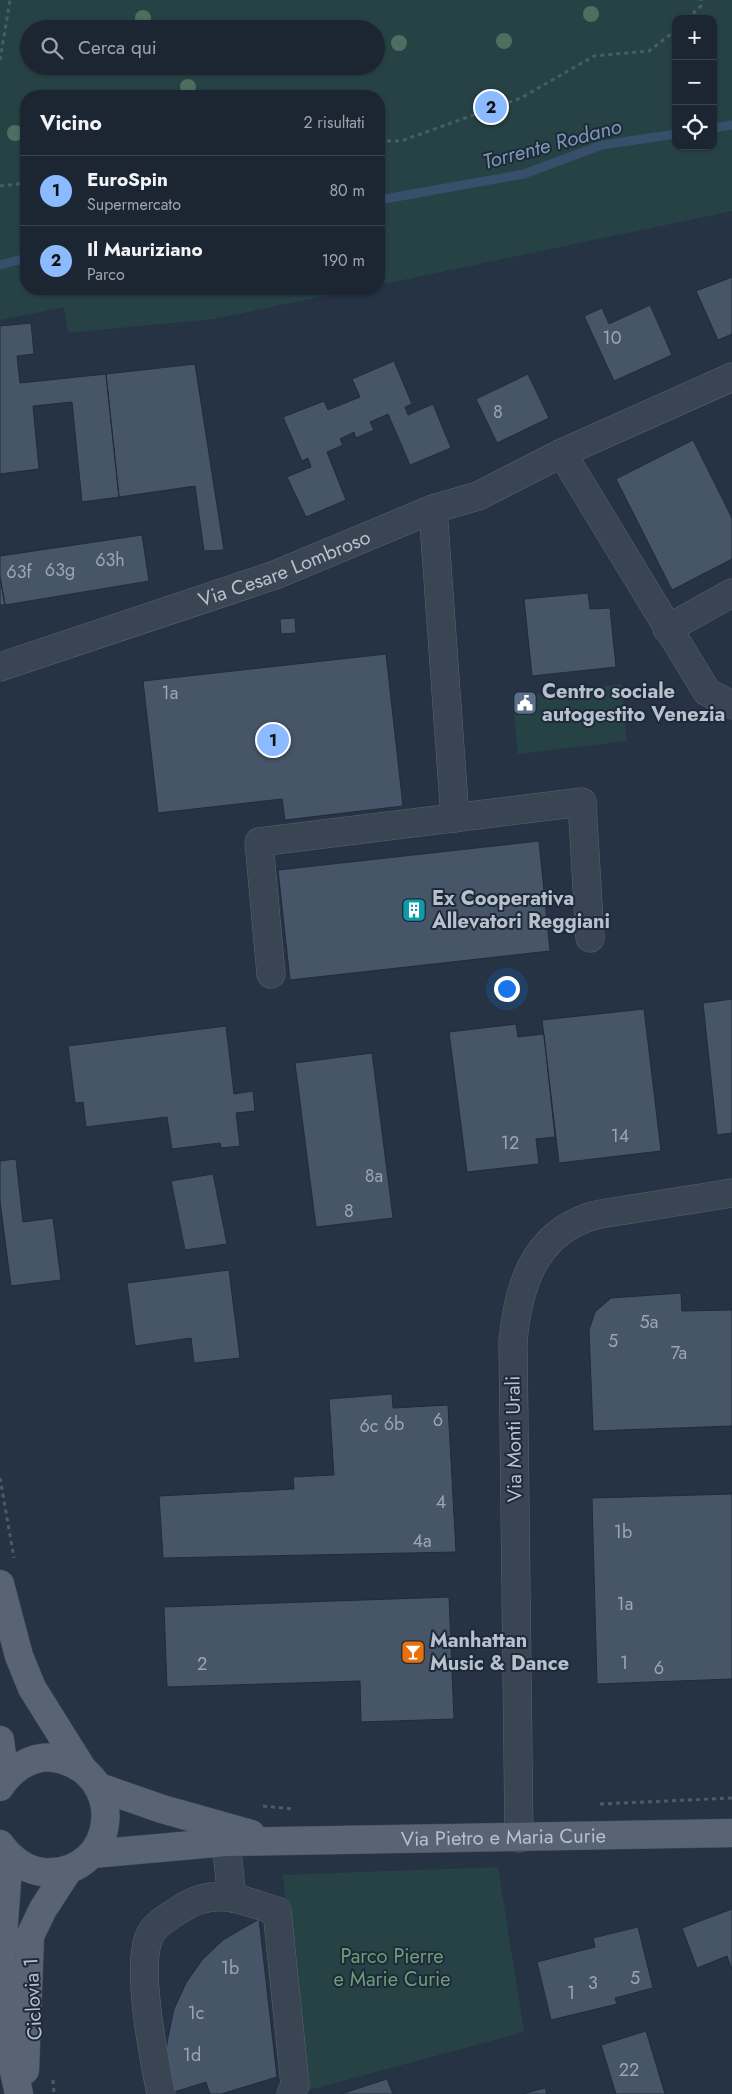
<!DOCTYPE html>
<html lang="it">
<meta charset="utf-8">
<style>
body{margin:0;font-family:Jost,sans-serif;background:#252e3b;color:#f1f3f6}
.controls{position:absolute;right:15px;top:15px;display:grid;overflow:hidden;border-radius:10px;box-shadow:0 1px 4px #0004}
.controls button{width:45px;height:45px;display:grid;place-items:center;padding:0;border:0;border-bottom:1px solid #3a434e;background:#1c2633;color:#f1f3f6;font:25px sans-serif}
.you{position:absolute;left:506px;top:988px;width:18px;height:18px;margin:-12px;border:4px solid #fff;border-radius:50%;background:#1a73e8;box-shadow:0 0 0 8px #1a73e833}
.badge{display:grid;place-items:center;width:32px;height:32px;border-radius:50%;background:#8bbafe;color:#111;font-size:16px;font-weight:700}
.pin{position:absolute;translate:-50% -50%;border:2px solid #fff;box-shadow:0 1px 5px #0006}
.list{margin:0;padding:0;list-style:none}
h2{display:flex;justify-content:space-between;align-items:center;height:65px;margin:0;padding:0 20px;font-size:21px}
h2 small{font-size:16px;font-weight:400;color:#a0a5ac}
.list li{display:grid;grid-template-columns:32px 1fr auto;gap:15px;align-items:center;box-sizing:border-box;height:70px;padding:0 20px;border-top:1px solid #3a434e}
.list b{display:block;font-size:19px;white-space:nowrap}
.list p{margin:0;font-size:16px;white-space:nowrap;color:#a0a5ac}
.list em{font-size:16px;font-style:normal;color:#a0a5ac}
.icon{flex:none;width:28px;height:28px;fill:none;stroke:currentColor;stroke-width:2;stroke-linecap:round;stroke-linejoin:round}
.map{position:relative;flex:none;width:732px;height:2094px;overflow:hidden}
.search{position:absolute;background:#1c2633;box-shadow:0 1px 4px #0004;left:20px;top:20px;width:365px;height:55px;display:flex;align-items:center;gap:12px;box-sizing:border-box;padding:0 18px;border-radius:28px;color:#a0a5ac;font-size:19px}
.panel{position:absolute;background:#1c2633;box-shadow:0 1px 4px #0004;left:20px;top:90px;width:365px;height:205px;border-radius:20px}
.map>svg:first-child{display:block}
.green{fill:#274245;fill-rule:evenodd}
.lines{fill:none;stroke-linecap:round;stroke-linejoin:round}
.stream{stroke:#384f6c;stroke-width:9}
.building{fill:#465568;stroke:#202c3b}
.minor-casing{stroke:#586371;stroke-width:29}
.major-casing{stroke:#434e5d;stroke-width:29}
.path{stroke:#465f61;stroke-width:3;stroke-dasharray:4 4;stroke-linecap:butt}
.minor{stroke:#3a4553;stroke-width:28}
.major{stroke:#586473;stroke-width:28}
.tree{fill:#4d6e60}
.labels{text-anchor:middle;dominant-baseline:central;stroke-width:4;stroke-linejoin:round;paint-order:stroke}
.number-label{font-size:18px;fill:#9ba5b4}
.street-label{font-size:20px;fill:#b7c0cd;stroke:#1e2a39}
.poi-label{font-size:20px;font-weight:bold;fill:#b7c0cd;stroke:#1e2a39;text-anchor:start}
.park-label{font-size:20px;fill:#6d9f77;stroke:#1e2a39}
.water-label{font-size:21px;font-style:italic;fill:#7c97b6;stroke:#1e2a39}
</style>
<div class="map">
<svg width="732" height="2094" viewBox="0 0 732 2094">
<rect width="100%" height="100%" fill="#253344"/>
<!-- green -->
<path class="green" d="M 0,0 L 732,0 L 732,211 L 379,285 L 379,96 L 26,96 L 26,289 L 359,289 L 213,319 L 68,333 L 64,307 L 0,320 ZM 676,19 L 713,19 L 713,146 L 676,146 ZM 29,29 L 376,29 L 376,66 L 29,66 Z
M 621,684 L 627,741 L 518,754 L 512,697 Z
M 498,1867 L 524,2032 L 302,2092 L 283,1875 Z"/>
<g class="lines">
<!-- stream -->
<path class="stream" d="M 713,128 L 732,125
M 379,200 L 524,174 L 602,145 L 676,134
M 0,265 L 26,258"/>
</g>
<!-- building -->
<path class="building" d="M 732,277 L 732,334 L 718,340 L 696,291 Z
M 650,305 L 672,355 L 614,381 L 584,316 L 602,308 L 609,324 Z
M 31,323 L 34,354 L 17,356 L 20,383 L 106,374 L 119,497 L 82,502 L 72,402 L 33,406 L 39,469 L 0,474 L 0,326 Z
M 394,361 L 412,404 L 405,407 L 408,415 L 433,404 L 451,448 L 410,465 L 388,414 L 370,422 L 374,430 L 356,438 L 354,432 L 340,439 L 343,445 L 327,452 L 346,500 L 306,517 L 287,477 L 311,467 L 308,458 L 302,461 L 283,417 L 324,401 L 328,410 L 360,397 L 352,379 Z
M 195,364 L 224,550 L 204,551 L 195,486 L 119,497 L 106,374 Z
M 528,374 L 549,418 L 497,443 L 476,399 Z
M 693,440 L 732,518 L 732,559 L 672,590 L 616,479 Z
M 142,535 L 149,581 L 5,605 L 0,577 L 0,556 Z
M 0,577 L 5,605 L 0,605 Z
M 588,593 L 590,609 L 610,608 L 616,667 L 532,676 L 524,599 Z
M 295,618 L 296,633 L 281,634 L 280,619 Z
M 386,654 L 403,806 L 285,820 L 282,799 L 158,813 L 143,681 Z
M 539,841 L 550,951 L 290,980 L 278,870 Z
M 732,999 L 732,1133 L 717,1135 L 703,1003 Z
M 644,1009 L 661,1151 L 559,1163 L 542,1020 Z
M 516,1024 L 518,1037 L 544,1034 L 555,1137 L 536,1139 L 539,1164 L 467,1172 L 449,1032 Z
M 226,1026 L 234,1094 L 253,1091 L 255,1111 L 236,1113 L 240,1146 L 221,1148 L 220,1143 L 172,1149 L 167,1117 L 86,1127 L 83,1102 L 75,1103 L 68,1046 Z
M 372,1053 L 393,1218 L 316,1227 L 295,1063 Z
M 16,1159 L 23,1222 L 53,1218 L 61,1280 L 11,1286 L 0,1201 L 0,1161 Z
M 213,1174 L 227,1244 L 185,1250 L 171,1181 Z
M 229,1270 L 240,1358 L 194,1363 L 191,1338 L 135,1346 L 127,1283 Z
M 681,1293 L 682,1311 L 732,1310 L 732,1426 L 593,1431 L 589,1330 L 595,1312 L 611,1298 Z
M 392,1394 L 393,1408 L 448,1405 L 456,1552 L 163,1558 L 159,1496 L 294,1489 L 293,1477 L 334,1475 L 329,1399 Z
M 732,1494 L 732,1679 L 597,1684 L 592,1498 Z
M 449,1597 L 454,1719 L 361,1722 L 360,1681 L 167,1687 L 164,1607 Z
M 732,1909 L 732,1970 L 727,1956 L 697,1968 L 682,1928 Z
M 259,1919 L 277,2077 L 221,2094 L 210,2094 L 206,2082 L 171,2093 L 166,2051 L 168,2037 L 174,2009 L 186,1983 L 202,1960 L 223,1940 Z
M 638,1927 L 653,1988 L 615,1998 L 617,2004 L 551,2020 L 537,1962 L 595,1947 L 593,1938 Z
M 646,2031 L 665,2094 L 616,2094 L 601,2045 Z
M 387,2079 L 393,2094 L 341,2094 Z
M 545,2088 L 547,2094 L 522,2094 Z"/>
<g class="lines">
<!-- minor casing -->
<g class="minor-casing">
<g id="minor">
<path d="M 562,453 L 707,692 L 732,705"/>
<path d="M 433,509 L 455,818"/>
<path d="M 667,629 L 732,593"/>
<path id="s1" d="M 0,667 L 275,575 L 433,509 L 478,496 L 562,453 L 732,377"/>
<path d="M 271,974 L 259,842 L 582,802 L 590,938"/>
<path d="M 519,1838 L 513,1341 C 518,1288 533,1236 589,1217 C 604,1212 623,1211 638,1208 C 669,1203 701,1198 732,1193"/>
<path d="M 226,1842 L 232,1898"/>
<path d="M 161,2094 C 154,2059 135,1965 150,1935 C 155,1924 170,1916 179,1910 C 195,1899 213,1894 233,1898 C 248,1901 263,1907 277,1911 L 295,2085 L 291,2094"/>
</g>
</g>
<!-- major casing -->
<g class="major-casing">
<g id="major">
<path d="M 0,1584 L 19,1656 L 32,1688 L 82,1768"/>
<path d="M 0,1740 L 5,1779"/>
<path d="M 0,1787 C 11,1769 32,1755 54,1758 C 130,1771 118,1878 43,1872 C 25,1870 11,1859 0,1844"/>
<path d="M 99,1787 L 162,1809 L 251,1834"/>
<path id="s2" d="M 92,1854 L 226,1842 L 732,1833"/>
<path d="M 9,1856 L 1,1961 L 7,2039 L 19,2094"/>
<path d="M 25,2070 L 30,1936 L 43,1909 L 69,1869"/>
</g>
</g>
<!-- path -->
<path class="path" d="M 687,19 L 701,6 L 701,0
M 0,60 L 10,0
M 379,141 L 401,141 L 521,98 L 594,56 L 649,51 L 676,30
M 0,186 L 26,183
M 0,1478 L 14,1558
M 600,1804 L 732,1798
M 263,1806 L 294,1809
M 53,2080 L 54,2094"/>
<!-- minor -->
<use href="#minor" class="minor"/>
<!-- major -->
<use href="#major" class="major"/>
</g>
<!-- trees -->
<g class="tree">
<circle cx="591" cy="14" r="8"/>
<circle cx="143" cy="18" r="8"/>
<circle cx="504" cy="41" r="8"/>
<circle cx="399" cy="43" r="8"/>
<circle cx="188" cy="87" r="8"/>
<circle cx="15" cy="133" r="8"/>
</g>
<!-- icons -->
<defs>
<g id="civic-square" transform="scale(1.25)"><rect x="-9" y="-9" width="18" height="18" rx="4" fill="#5c6f8a" stroke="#1e2a39"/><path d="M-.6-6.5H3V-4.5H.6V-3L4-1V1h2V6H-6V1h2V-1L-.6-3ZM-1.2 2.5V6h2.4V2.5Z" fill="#fff"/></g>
<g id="building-square" transform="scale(1.25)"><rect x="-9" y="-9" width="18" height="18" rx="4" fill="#0f9aa8" stroke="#1e2a39"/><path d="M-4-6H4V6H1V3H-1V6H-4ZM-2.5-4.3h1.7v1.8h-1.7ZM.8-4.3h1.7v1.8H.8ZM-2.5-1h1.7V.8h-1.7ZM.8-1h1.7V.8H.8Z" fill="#fff"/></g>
<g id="bar-square" transform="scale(1.25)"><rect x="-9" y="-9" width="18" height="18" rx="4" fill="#e8710a" stroke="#1e2a39"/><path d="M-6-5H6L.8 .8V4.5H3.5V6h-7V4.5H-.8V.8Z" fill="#fff"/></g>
</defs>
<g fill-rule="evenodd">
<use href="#civic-square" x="525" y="703"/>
<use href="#building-square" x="414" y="910"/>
<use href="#bar-square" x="413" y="1652"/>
</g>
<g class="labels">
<!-- number labels -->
<g class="number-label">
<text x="612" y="338">10</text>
<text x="498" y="412">8</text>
<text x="110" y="560">63h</text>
<text x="60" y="570">63g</text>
<text x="19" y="572">63f</text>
<text x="170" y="693">1a</text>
<text x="620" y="1136">14</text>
<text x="510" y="1143">12</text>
<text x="374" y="1176">8a</text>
<text x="349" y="1211">8</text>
<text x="649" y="1322">5a</text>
<text x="613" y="1341">5</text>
<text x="679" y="1353">7a</text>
<text x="438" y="1420">6</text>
<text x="394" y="1424">6b</text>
<text x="369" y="1426">6c</text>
<text x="441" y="1502">4</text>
<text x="623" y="1532">1b</text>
<text x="422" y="1541">4a</text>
<text x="625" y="1604">1a</text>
<text x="624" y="1663">1</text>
<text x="202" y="1664">2</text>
<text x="659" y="1668">6</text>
<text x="230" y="1968">1b</text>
<text x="635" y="1978">5</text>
<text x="593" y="1983">3</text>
<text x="571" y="1993">1</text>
<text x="196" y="2013">1c</text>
<text x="192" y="2055">1d</text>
<text x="629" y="2070">22</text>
</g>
<!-- street labels -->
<g class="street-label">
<text stroke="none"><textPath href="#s1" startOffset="301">Via Cesare Lombroso</textPath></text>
<text transform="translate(514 1439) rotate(-91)">Via Monti Urali</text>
<text stroke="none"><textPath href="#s2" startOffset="412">Via Pietro e Maria Curie</textPath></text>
<text transform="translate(33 1999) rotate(-93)">Ciclovia 1</text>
</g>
<!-- poi labels -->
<g class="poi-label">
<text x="542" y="691">Centro sociale<tspan x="542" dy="23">autogestito Venezia</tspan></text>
<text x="432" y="898">Ex Cooperativa<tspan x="432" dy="23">Allevatori Reggiani</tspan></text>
<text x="430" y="1640">Manhattan<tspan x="430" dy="23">Music &amp; Dance</tspan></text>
</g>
<!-- park labels -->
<g class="park-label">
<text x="392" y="1956">Parco Pierre<tspan x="392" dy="23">e Marie Curie</tspan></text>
</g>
<!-- water labels -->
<g class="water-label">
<text transform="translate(552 144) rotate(-15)">Torrente Rodano</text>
</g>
</g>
</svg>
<div class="controls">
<button>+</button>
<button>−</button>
<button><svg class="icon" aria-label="locate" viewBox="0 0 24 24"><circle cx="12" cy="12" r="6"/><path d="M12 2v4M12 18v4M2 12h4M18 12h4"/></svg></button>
</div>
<div class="you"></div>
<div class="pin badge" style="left:273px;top:740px">1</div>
<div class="pin badge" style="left:491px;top:107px">2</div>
<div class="search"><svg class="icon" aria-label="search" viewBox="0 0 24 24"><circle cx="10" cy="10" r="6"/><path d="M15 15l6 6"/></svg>Cerca qui</div>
<section class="panel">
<h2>Vicino<small>2 risultati</small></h2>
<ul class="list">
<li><span class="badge">1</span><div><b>EuroSpin</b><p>Supermercato</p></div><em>80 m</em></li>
<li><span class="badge">2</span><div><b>Il Mauriziano</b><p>Parco</p></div><em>190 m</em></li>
</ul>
</section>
</div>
